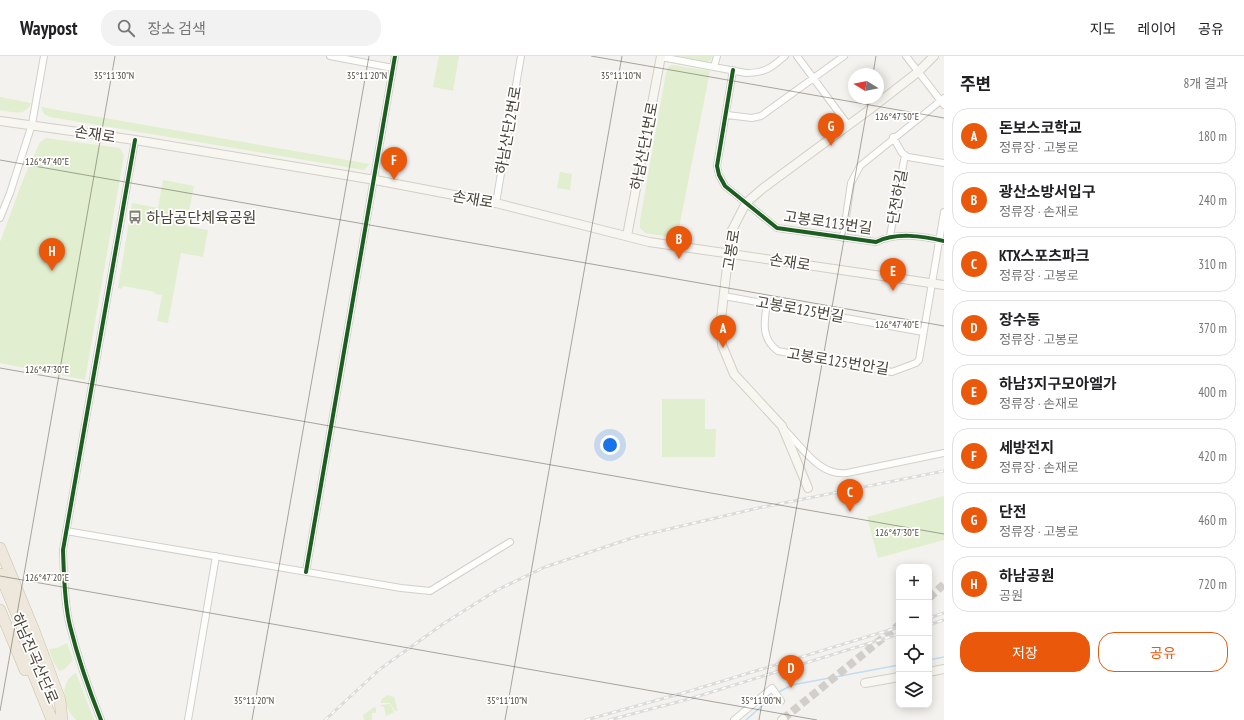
<!DOCTYPE html>
<html lang="ko">
<meta charset="utf-8">
<style>
body{margin:0;font-family:"PT Sans Narrow","Noto Sans KR",sans-serif;background:#f2f2f2;color:#202124}
.controls{position:absolute;right:12px;bottom:12px;display:grid;overflow:hidden;border-radius:8px;box-shadow:0 2px 10px #0003}
.controls button{width:36px;height:36px;display:grid;place-items:center;padding:0;border:0;border-bottom:1px solid #e0e0e0;background:#fff;color:#202124;font:20px sans-serif}
.compass{position:absolute;left:848px;top:12px;width:36px;height:36px;border-radius:50%;background:#fff;box-shadow:0 2px 10px #0003;rotate:280deg}
.you{position:absolute;left:610px;top:389px;width:14px;height:14px;margin:-10px;border:3px solid #fff;border-radius:50%;background:#1a73e8;box-shadow:0 0 0 6px #1a73e833}
.badge{display:grid;place-items:center;width:26px;height:26px;border-radius:50%;background:#ea580c;color:#fff;font-size:13px;font-weight:700}
.pin{position:absolute;translate:-50% -33px;filter:drop-shadow(0 1px 2px #0008)}
.pin::after{content:'';position:absolute;top:21px;width:14px;height:12px;background:inherit;clip-path:polygon(0 0,100% 0,50% 100%)}
.list{margin:0;padding:0;list-style:none}
h2{display:flex;justify-content:space-between;align-items:center;height:52px;margin:0;padding:0 16px;font-size:17px}
h2 small{font-size:13px;font-weight:400;color:#757577}
.list li{display:grid;grid-template-columns:26px 1fr auto;gap:12px;align-items:center;box-sizing:border-box;height:56px;margin:0 8px 8px;padding:0 8px;border:1px solid #e0e0e0;border-radius:16px}
.list b{display:block;font-size:15px;white-space:nowrap}
.list p{margin:0;font-size:13px;white-space:nowrap;color:#757577}
.list em{font-size:13px;font-style:normal;color:#757577}
.actions{display:flex;gap:8px;padding:12px 16px}
.actions a{flex:1;padding:9px 0;border:1px solid #ea580c;border-radius:16px;text-align:center;font-size:14px;color:#ea580c}
.actions .main{background:#ea580c;color:#fff}
.icon{flex:none;width:22px;height:22px;fill:none;stroke:currentColor;stroke-width:2;stroke-linecap:round;stroke-linejoin:round}
.map{position:relative;flex:none;width:944px;height:664px;overflow:hidden}
header{display:flex;align-items:center;gap:24px;box-sizing:border-box;height:56px;padding:0 20px;background:#fff;border-bottom:1px solid #e0e0e0}
header strong{font-size:19px}
nav{display:flex;gap:22px;margin-inline-start:auto;font-size:14px}
.search{width:280px;height:36px;background:#f2f2f2;display:flex;align-items:center;gap:10px;box-sizing:border-box;padding:0 14px;border-radius:16px;color:#757577;font-size:15px}
main{display:flex}
aside{flex:1;background:#fff}
.map>svg:first-child{display:block}
.green{fill:#e1eecf}
.lines{fill:none;stroke-linecap:round;stroke-linejoin:round}
.stream{stroke:#c0ddf1;stroke-width:1.5}
.secondary-tunnel{stroke:#d2cfca;stroke-width:8;stroke-dasharray:8 4;stroke-linecap:butt}
.street-casing{stroke:#d2d0cb;stroke-width:8}
.secondary-casing{stroke:#d3cfc5;stroke-width:10}
.highway-casing{stroke:#ccbfa9;stroke-width:12}
.street{stroke:#fdfdfc;stroke-width:6}
.secondary{stroke:#f7f6f1;stroke-width:8}
.highway{stroke:#ede8db;stroke-width:11}
.rail-casing{stroke:#dbdbda;stroke-width:3}
.rail{stroke:#fff;stroke-width:1.5;stroke-dasharray:4.5;stroke-linecap:butt}
.cycleway-casing{stroke:#fff;stroke-width:6}
.cycleway{stroke:#1b5e20;stroke-width:4}
.ticks{fill:none;stroke:#4b4439;stroke-width:1;stroke-opacity:0.45}
.labels{text-anchor:middle;dominant-baseline:central;stroke-width:3.5;stroke-linejoin:round;paint-order:stroke}
.street-label{font-size:15px;fill:#4b4439;stroke:#fff}
.poi-label{font-size:15px;fill:#4b4439;stroke:#fff;text-anchor:start}
.ticks-label{font-size:10px;text-anchor:middle;fill:#4b4439;stroke:#fff;stroke-width:3.5;stroke-linejoin:round;paint-order:stroke}
</style>
<header>
<strong>Waypost</strong>
<div class="search"><svg class="icon" aria-label="search" viewBox="0 0 24 24"><circle cx="10" cy="10" r="6"/><path d="M15 15l6 6"/></svg>장소 검색</div>
<nav><a>지도</a><a>레이어</a><a>공유</a></nav>
</header>
<main>
<div class="map">
<svg width="944" height="664" viewBox="0 0 944 664">
<rect width="100%" height="100%" fill="#f4f2ee"/>
<!-- green -->
<path class="green" d="M 439,0 L 459,0 L 453,35 L 433,31 Z
M 679,0 L 712,0 L 711,4 L 707,6 Z
M 672,9 L 710,15 L 677,182 L 645,177 L 640,172 L 640,164 L 666,17 L 669,10 Z
M 0,41 L 31,47 C 26,61 12,56 0,54 Z
M 41,51 L 370,108 L 364,114 L 50,61 L 44,58 Z
M 46,82 L 120,92 L 124,99 L 85,324 L 0,307 L 0,186 L 23,124 L 40,86 Z
M 560,116 L 572,118 L 570,134 L 557,132 Z
M 163,124 L 194,130 L 186,170 L 208,174 L 203,201 L 181,197 L 168,267 L 157,265 L 162,239 L 155,238 L 155,236 L 123,230 L 122,233 L 118,232 L 132,147 L 158,152 Z
M 662,343 L 705,343 L 705,373 L 716,373 L 715,401 L 662,401 Z
M 944,440 L 944,484 L 878,502 L 867,461 Z
M 67,587 L 73,604 L 65,613 L 59,615 L 53,605 L 49,593 L 57,592 Z
M 76,617 L 94,664 L 76,664 C 63,651 58,627 76,617 Z
M 387,639 L 394,641 L 398,655 L 395,655 L 390,647 L 381,647 L 381,644 Z
M 390,648 L 394,656 L 386,660 L 384,651 L 380,649 Z
M 374,651 L 376,652 L 376,657 L 372,657 L 372,664 L 364,664 L 363,659 Z"/>
<g class="lines">
<!-- stream -->
<path class="stream" d="M 929,604 L 944,601
M 777,637 L 792,629 L 899,609
M 746,664 L 774,639"/>
<!-- secondary-tunnel -->
<path class="secondary-tunnel" d="M 929,542 L 944,528
M 783,663 L 899,569"/>
<!-- street casing -->
<g class="street-casing">
<path id="street" d="M 330,0 L 393,12
M 797,0 L 848,69
M 906,0 L 944,49
M 661,1 L 746,17 C 765,17 771,12 785,0
M 714,11 L 717,0
M 733,14 L 717,110 L 719,119 L 725,130 L 777,172 L 876,186 C 897,176 922,180 944,185
M 727,59 L 752,62 L 761,60 L 844,0
M 893,81 L 902,97 L 908,101 L 944,107
M 496,147 L 521,0
M 0,162 L 10,137 L 32,68 L 44,0
M 890,180 L 905,99
M 843,182 L 851,127 L 860,110 L 944,42
M 724,240 L 923,276
M 767,247 C 764,266 761,283 778,295 L 892,316 L 916,307 L 919,304 L 944,156
M 785,374 C 802,391 820,421 847,417 L 944,397
M 66,475 L 401,532 L 430,535 L 510,486
M 306,516 L 395,0
M 101,664 C 89,634 78,602 70,570 C 64,546 64,518 63,494 L 135,84
M 188,664 L 216,500
M 734,664 L 772,632 L 781,645"/>
</g>
<!-- secondary casing -->
<g class="secondary-casing">
<path id="secondary" d="M 0,65 L 135,84 L 375,124 L 496,147 L 649,186 L 944,229
M 627,180 L 661,0
M 808,432 L 782,370 L 734,318 L 722,289 L 721,263 L 731,176 L 746,147 L 762,133 L 869,54 L 918,16 L 934,0
M 929,616 L 944,613
M 865,627 L 899,621
M 782,664 L 783,663"/>
</g>
<!-- highway casing -->
<g class="highway-casing">
<path id="highway" d="M 0,492 L 35,577 L 60,644 L 62,664
M 0,518 L 51,640
M 0,554 L 25,614
M 27,602 L 52,664"/>
</g>
<!-- street -->
<use href="#street" class="street"/>
<!-- secondary -->
<use href="#secondary" class="secondary"/>
<!-- highway -->
<use href="#highway" class="highway"/>
<!-- rail casing -->
<g class="rail-casing">
<path id="rail" d="M 929,562 L 944,557
M 929,569 L 944,564
M 325,664 L 380,613 L 443,568 L 497,534 L 545,511 L 635,481 L 758,452 L 944,415
M 586,664 L 690,635 L 899,571
M 609,664 L 689,643 L 899,578"/>
</g>
<!-- rail -->
<use href="#rail" class="rail"/>
<!-- cycleway casing -->
<g class="cycleway-casing">
<path id="cycleway" d="M 733,14 L 717,110 L 719,119 L 725,130 L 777,172 L 876,186 C 897,176 922,180 944,185
M 306,516 L 395,0
M 101,664 C 89,634 78,602 70,570 C 64,546 64,518 63,494 L 135,84"/>
</g>
<!-- cycleway -->
<use href="#cycleway" class="cycleway"/>
</g>
<!-- ticks -->
<path class="ticks" d="M 591,0 L 944,62M 873,18 L 876,0M 0,104 L 944,270M 0,312 L 944,478M 0,520 L 817,664M 0,655 L 115,0M 252,664 L 369,0M 505,664 L 622,0M 759,664 L 869,42"/>
<!-- icons -->
<defs>
<g id="bus-bare" transform="scale(1.08)"><path d="M-5-6H5V4H4V6H2V4H-2V6H-4V4H-5ZM-3.5-4V0h7V-4ZM-3.5 1.2v1.5H-2V1.2ZM2 1.2v1.5H3.5V1.2Z" fill="#868178" stroke="#fff" stroke-width="2.5" paint-order="stroke"/></g>
</defs>
<g fill-rule="evenodd">
<use href="#bus-bare" x="135" y="161"/>
</g>
<g class="labels">
<!-- street labels -->
<g class="street-label">
<text transform="translate(508 74) rotate(-80)">하남산단2번로</text>
<text transform="translate(95 78) rotate(9)">손재로</text>
<text transform="translate(644 90) rotate(-79)">하남산단1번로</text>
<text transform="translate(897 141) rotate(-80)">단전하길</text>
<text transform="translate(473 143) rotate(10)">손재로</text>
<text transform="translate(828 166) rotate(8)">고봉로113번길</text>
<text transform="translate(731 194) rotate(-81)">고봉로</text>
<text transform="translate(790 206) rotate(9)">손재로</text>
<text transform="translate(800 253) rotate(10)">고봉로125번길</text>
<text transform="translate(838 305) rotate(9)">고봉로125번안길</text>
<text transform="translate(35 602) rotate(67)">하남진곡산단로</text>
</g>
<!-- poi labels -->
<g class="poi-label">
<text x="146" y="161">하남공단체육공원</text>
</g>
</g>
<g class="ticks-label">
<text x="114" y="23">35°11'30"N</text>
<text x="367" y="23">35°11'20"N</text>
<text x="621" y="23">35°11'10"N</text>
<text x="897" y="64">126°47'50"E</text>
<text x="47" y="109">126°47'40"E</text>
<text x="897" y="272">126°47'40"E</text>
<text x="47" y="317">126°47'30"E</text>
<text x="897" y="480">126°47'30"E</text>
<text x="47" y="525">126°47'20"E</text>
<text x="254" y="648">35°11'20"N</text>
<text x="507" y="648">35°11'10"N</text>
<text x="761" y="648">35°11'00"N</text>
</g>
</svg>
<div class="controls">
<button>+</button>
<button>−</button>
<button><svg class="icon" aria-label="locate" viewBox="0 0 24 24"><circle cx="12" cy="12" r="6"/><path d="M12 2v4M12 18v4M2 12h4M18 12h4"/></svg></button>
<button><svg class="icon" aria-label="layers" viewBox="0 0 24 24"><path d="M12 4l9 5-9 5-9-5zM3 14l9 5 9-5"/></svg></button>
</div>
<svg class="compass" viewBox="-18 -18 36 36"><path d="M0-13l5 13h-10z" fill="#e53935"/><path d="M0 13l5-13h-10z" fill="#757577"/></svg>
<div class="you"></div>
<div class="pin badge" style="left:723px;top:292px">A</div>
<div class="pin badge" style="left:679px;top:203px">B</div>
<div class="pin badge" style="left:850px;top:456px">C</div>
<div class="pin badge" style="left:791px;top:632px">D</div>
<div class="pin badge" style="left:893px;top:235px">E</div>
<div class="pin badge" style="left:394px;top:124px">F</div>
<div class="pin badge" style="left:831px;top:90px">G</div>
<div class="pin badge" style="left:52px;top:215px">H</div>
</div>
<aside>
<h2>주변<small>8개 결과</small></h2>
<ul class="list">
<li><span class="badge">A</span><div><b>돈보스코학교</b><p>정류장 · 고봉로</p></div><em>180 m</em></li>
<li><span class="badge">B</span><div><b>광산소방서입구</b><p>정류장 · 손재로</p></div><em>240 m</em></li>
<li><span class="badge">C</span><div><b>KTX스포츠파크</b><p>정류장 · 고봉로</p></div><em>310 m</em></li>
<li><span class="badge">D</span><div><b>장수동</b><p>정류장 · 고봉로</p></div><em>370 m</em></li>
<li><span class="badge">E</span><div><b>하남3지구모아엘가</b><p>정류장 · 손재로</p></div><em>400 m</em></li>
<li><span class="badge">F</span><div><b>세방전지</b><p>정류장 · 손재로</p></div><em>420 m</em></li>
<li><span class="badge">G</span><div><b>단전</b><p>정류장 · 고봉로</p></div><em>460 m</em></li>
<li><span class="badge">H</span><div><b>하남공원</b><p>공원</p></div><em>720 m</em></li>
</ul>
<div class="actions"><a class="main">저장</a><a>공유</a></div>
</aside>
</main>
